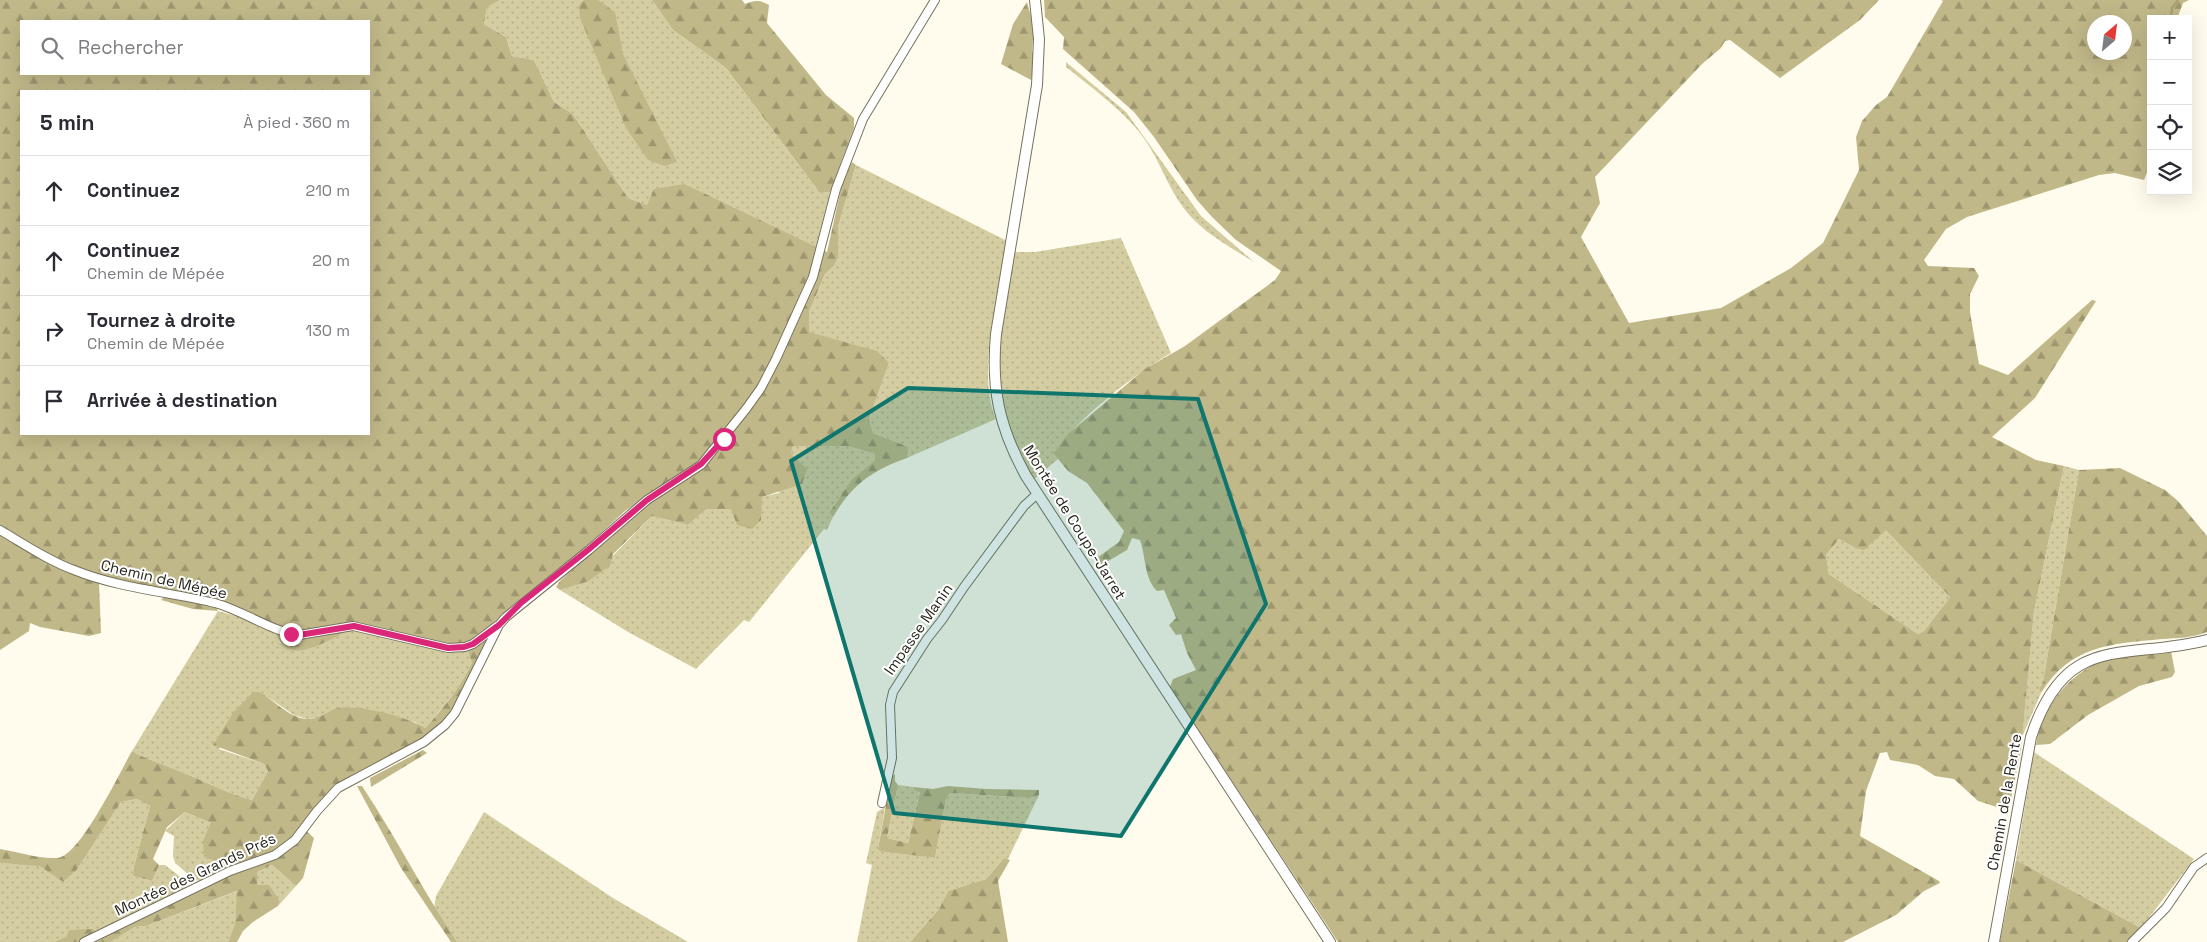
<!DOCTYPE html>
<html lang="fr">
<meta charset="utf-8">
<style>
body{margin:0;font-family:"Space Grotesk",sans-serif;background:#f7f7f7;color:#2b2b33}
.controls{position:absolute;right:15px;top:15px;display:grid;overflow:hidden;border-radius:0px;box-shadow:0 5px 20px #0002}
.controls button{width:45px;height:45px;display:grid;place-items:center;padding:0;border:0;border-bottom:1px solid #e1e1e2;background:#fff;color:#2b2b33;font:25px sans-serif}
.compass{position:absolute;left:2087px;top:15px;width:45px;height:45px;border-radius:50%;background:#fff;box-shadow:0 5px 20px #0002;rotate:28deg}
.stop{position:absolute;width:15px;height:15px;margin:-11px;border:4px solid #db2777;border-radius:50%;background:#fff}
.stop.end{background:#db2777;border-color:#fff;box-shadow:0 1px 5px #0008}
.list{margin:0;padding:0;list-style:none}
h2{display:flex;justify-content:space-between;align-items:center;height:65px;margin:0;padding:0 20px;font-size:21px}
h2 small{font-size:16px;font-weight:400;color:#7c7c81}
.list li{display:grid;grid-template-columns:32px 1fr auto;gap:15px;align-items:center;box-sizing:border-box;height:70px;padding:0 20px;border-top:1px solid #e1e1e2}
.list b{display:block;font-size:19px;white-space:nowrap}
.list p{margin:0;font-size:16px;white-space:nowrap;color:#7c7c81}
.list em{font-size:16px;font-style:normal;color:#7c7c81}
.icon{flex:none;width:28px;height:28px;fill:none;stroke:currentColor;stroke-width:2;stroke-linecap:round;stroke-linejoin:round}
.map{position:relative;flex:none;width:2207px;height:942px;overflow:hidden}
.search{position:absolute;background:#fff;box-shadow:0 5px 20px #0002;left:20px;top:20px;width:350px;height:55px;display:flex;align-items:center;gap:12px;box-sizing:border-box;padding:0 18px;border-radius:0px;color:#7c7c81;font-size:19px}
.panel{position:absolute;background:#fff;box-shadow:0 5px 20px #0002;left:20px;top:90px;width:350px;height:345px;border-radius:0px}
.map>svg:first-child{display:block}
.grass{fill:url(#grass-dots)}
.forest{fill:url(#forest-firs);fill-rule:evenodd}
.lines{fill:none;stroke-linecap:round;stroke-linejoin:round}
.stream{stroke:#a9a172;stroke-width:2.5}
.street-casing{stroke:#76725d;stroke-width:10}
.secondary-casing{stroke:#76725d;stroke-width:12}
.street{stroke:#fff;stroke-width:8}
.secondary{stroke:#fff;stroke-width:10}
.route{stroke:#db2777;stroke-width:6}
.marked{fill:#0f766e;fill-opacity:0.2;stroke:#0f766e;stroke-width:4;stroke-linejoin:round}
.labels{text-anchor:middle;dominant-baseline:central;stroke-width:4;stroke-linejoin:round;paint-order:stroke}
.street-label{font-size:15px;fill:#28271e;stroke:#fff}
</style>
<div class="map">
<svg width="2207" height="942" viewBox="0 0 2207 942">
<defs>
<pattern id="grass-dots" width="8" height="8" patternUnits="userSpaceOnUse" patternTransform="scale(1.25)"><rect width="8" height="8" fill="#d4cda1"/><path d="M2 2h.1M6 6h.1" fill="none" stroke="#b6b08a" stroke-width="1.8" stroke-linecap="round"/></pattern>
<pattern id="forest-firs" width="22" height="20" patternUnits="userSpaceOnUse" patternTransform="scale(1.25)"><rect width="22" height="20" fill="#c1b889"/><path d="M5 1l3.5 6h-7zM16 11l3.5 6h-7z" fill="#9d966f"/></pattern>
</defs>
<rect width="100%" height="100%" fill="#fffcee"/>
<!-- grass -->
<path class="grass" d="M 500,0 L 652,0 L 673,30 L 726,68 L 820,193 L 830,192 L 816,247 L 685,184 L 647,205 L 628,198 L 573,114 L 554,102 L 534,60 L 512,56 L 506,37 L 484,24 L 487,6 Z
M 1066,62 L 1126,112 L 1201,216 L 1254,262 C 1227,245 1198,230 1180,203 C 1165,181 1157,154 1140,133 C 1119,107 1092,88 1066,67 Z
M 856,165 L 1007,241 C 999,289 976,373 996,419 L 907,458 L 909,447 L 873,433 L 869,419 L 889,363 L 809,332 L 809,312 L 825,274 L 834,266 L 838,257 L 838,227 Z
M 1121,238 L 1171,353 C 1132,376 1080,417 1053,453 L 1058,459 L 1033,480 C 1022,459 1010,437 1005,413 C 992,360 1006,305 1014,252 L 1035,252 Z
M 793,446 L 848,446 L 875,454 L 875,460 L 851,480 L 829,513 L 833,517 L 827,530 L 824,529 L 749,622 L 744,620 L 696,669 L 628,632 L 560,590 L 587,582 L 652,516 L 688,525 L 707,509 L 731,509 L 761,520 L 761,497 L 779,493 Z
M 2064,466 L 2079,470 L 2043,682 L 2039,689 L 2041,693 L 2022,737 L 2034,612 Z
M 1886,529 L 1950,597 L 1924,631 L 1918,634 L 1829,574 L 1826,555 L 1839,539 L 1855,548 Z
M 218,611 L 241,617 L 275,633 L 279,642 L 293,650 L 342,630 L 354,629 L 446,650 L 457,652 L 470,650 L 468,652 L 472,663 C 459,688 444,708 424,729 L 415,722 L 337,709 L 318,718 L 307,719 L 294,715 L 260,692 L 219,749 L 264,764 L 268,771 L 252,800 C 227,793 204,781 179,771 C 163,764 148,760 132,751 Z
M 2034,752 L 2194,859 L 2141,928 L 2016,860 Z
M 898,785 L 913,787 L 914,790 L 920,791 L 908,843 L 887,838 Z
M 950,793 L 1030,798 L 1039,795 L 1008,859 L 1004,858 L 986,879 L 948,891 L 939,909 L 910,942 L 857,942 L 872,865 L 866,863 L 877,812 L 885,807 L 878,849 L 935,858 L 946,799 Z
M 137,799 L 150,806 L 134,866 L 133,876 L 152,881 L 159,865 L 165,865 L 188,883 L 185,889 L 96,931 L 93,929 L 54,942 L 0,942 L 0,863 L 40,865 L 63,882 L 76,871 L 121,802 Z
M 185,812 L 211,823 L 217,861 L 213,864 L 209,878 L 201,881 L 195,880 L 175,863 L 173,856 L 174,836 L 165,831 Z
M 484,812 L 613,898 L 688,942 L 457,942 L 434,908 L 436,896 Z
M 272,865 L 296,886 L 278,906 L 280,900 L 257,886 L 257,872 Z
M 238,891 L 235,923 L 228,942 L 109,942 L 135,927 L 146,926 Z"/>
<!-- forest -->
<path class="forest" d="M 0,0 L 500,0 L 487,7 L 484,24 L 506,37 L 512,56 L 534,60 L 554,102 L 573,114 L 628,198 L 647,205 L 654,189 L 685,184 L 827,252 L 843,180 L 852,162 L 856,165 L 838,227 L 838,257 L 834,266 L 825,274 L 809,312 L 809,332 L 877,351 L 889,363 L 869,419 L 873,433 L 909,447 L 907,458 C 871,471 853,484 833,517 L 829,513 L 851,480 L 875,460 L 875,454 L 848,446 L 793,446 L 791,454 L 807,469 L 802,484 L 762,497 L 761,520 L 752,529 L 737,525 L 731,509 L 707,509 L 688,525 L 652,516 L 613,554 L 610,566 L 587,582 L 560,590 L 556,587 L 560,581 C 583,560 606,537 631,517 C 660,494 708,473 725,441 L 688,470 L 625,511 L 577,555 L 479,635 L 465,644 L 453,645 L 352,622 L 298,632 L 282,628 L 226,603 L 104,576 L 99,583 L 101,633 L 89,636 L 40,627 L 30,623 L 29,631 L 0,650 ZM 21,21 L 369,21 L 369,74 L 21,74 ZM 21,91 L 369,91 L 369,434 L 21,434 Z
M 584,0 L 598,0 L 615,12 L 623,54 L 677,162 L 665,166 L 648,160 L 626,128 L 580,18 L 579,5 Z
M 652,0 L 742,0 L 745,4 C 755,0 760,0 769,5 L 767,23 L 826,95 L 854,118 L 854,128 L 830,192 L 820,193 L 726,68 L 673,30 Z
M 1044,0 L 1879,0 L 1860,20 L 1780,78 L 1730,40 L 1725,41 L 1721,48 L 1702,64 L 1595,177 L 1600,203 L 1581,237 L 1629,323 L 1721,308 L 1791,268 L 1823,243 L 1859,170 L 1856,137 L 1862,121 L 1876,105 L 1887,97 L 1943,1 L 1941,0 L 2189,0 L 2183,3 L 2177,19 L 2151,19 L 2151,163 L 2144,180 L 2115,173 L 2099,175 L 1967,217 L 1946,229 L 1924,260 L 1928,266 L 1974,268 L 1979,276 L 1970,294 L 1970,312 L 1979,364 L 2008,375 L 2092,300 L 2096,301 L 2035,398 L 1992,437 L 2036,460 L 2064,466 L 2034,612 L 2021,750 L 2009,809 L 2006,810 L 1978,801 L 1954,779 L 1935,776 L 1918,765 L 1890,760 L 1887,752 L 1880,753 L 1866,791 L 1860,836 L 1939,881 L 1940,883 L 1924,891 L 1896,915 L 1843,942 L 1338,942 L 1170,687 L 1173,679 L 1196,670 L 1187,653 L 1181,634 L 1176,635 L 1169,625 L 1176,618 L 1164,590 L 1157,591 C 1144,578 1146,557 1140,540 L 1132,538 L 1127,550 L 1098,567 L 1094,560 L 1119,542 L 1124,531 L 1087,483 L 1068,471 L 1053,453 L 1068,434 L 1145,369 L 1185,346 L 1275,280 L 1281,271 L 1236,240 L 1212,217 L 1197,200 L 1154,137 L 1134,112 L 1063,49 L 1064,37 L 1045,17 ZM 2094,22 L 2124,22 L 2124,52 L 2094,52 ZM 1886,530 L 1950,597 L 1924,631 L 1918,634 L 1829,574 L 1826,555 L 1839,539 L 1855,548 L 1864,550 Z
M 1027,2 L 1034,27 L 1032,51 L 1036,56 L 1031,80 L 1001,64 L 1013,24 Z
M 2120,468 L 2165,490 L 2178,501 L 2207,536 L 2207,632 C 2192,638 2177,638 2162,639 C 2110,644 2071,645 2041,693 L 2039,689 L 2043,682 L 2079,470 Z
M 166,595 L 216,607 L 218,611 L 193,609 L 161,600 Z
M 339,630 L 342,630 L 340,635 C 318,645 289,665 275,633 L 298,639 Z
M 481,640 L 487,643 C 475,668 464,700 446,721 C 420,750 377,758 346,779 C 329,791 316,811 302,827 L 314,838 L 303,878 L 296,886 L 272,865 L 257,872 L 257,885 L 269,885 L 280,901 L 278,906 L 253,922 L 243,931 L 237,942 L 228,942 L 235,923 L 237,891 L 146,926 L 135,927 L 110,942 L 54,942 L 66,937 L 69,930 L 93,929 L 103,936 L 208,884 L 213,864 L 216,861 L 204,857 L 203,841 L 211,823 L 185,812 L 167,827 L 153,859 L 159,865 L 152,881 L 133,876 L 134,866 L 150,806 L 137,799 L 121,802 L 76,871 L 63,882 L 40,866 L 0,863 L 0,849 C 18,852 39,859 57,858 C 79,858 120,772 132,751 C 148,760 163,764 179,771 C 204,781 227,793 252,800 L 268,771 L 264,764 L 213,745 L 233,713 L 253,692 L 260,692 C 274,701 289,717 306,719 C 318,720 325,713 335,709 C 355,703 408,717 425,728 C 444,708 459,688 472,663 L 468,652 Z
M 2171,651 L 2175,672 L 2172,677 L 2139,686 L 2088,715 L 2050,744 L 2036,745 C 2042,706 2071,670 2110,658 C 2129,653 2151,653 2171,651 Z
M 423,750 L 427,753 L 371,787 L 370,778 Z
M 895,774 L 895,781 L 898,785 L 887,838 L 908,843 L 920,792 L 914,790 L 913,787 L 933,789 L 948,786 L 987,789 L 1039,790 L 1039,795 L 1030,798 L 950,793 L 946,799 L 935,858 L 880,851 L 878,849 L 891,777 Z
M 357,786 L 362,786 C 396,837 423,891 457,942 L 451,942 L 401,868 Z
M 1004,858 L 1010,860 L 998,881 L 1008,942 L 910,942 L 939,909 L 948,891 L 986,879 Z
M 2016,860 L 2141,928 L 2127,942 L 2000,942 Z"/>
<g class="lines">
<!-- stream -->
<path class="stream" d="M 2171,19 L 2172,8 L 2178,0
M 2149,146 L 2151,138"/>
<!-- street casing -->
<g class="street-casing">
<path id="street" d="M 0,530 C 24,544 47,560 74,570 C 118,588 169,592 215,603 C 244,611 270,631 299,635 L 353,626 L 448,648 L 465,647 L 473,644 L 497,626
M 882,803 L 892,758 L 890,705 L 893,692 L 927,639 L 942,620 L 964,587 L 1024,506 L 1037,494
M 84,942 L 230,871 L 275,855 L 295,840 L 317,811 L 338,788 L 424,742 L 445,725 L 455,713 L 499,625 L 506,617 L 589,550 L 647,500 L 701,465 L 746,409 L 761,388 L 776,359 L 813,277 L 836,189 L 863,119 L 935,0
M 2132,942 L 2166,908 L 2194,867 L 2207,858"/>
</g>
<!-- secondary casing -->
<g class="secondary-casing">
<path id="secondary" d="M 1035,0 L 1039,39 L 1037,85 L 996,334 C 991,389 999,427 1026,476 L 1330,942
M 1994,942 L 2031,737 C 2066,631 2123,661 2207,640"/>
</g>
<!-- street -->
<use href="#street" class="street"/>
<!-- secondary -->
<use href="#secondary" class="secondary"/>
</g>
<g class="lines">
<!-- route -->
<path class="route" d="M 291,634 L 299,635 L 354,626 L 448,648 L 464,647 L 473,644 L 499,625 L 521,603 L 588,550 L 647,500 L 701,464 L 724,439"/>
</g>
<!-- marked area -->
<path class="marked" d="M 908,388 L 1198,399 L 1266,604 L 1121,836 L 894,813 L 791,461 Z"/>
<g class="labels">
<!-- street labels -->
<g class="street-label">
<text transform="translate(1075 522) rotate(58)">Montée de Coupe-Jarret</text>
<text transform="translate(164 579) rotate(13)">Chemin de Mépée</text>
<text transform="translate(918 629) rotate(-55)">Impasse Manin</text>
<text transform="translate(2004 802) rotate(-80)">Chemin de la Rente</text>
<text transform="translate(195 874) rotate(-25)">Montée des Grands Prés</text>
</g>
</g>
</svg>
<div class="controls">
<button>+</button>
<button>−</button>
<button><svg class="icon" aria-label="locate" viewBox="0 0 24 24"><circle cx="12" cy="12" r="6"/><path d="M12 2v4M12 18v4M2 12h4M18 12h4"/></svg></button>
<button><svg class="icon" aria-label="layers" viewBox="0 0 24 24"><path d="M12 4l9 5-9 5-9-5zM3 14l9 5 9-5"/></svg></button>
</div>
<svg class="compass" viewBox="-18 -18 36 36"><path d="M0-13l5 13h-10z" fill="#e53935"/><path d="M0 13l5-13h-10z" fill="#7c7c81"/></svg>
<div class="stop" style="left:724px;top:439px"></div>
<div class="stop end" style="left:291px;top:634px"></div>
<div class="search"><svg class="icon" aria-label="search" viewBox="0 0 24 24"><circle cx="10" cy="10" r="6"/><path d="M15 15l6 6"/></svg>Rechercher</div>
<section class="panel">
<h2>5 min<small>À pied · 360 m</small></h2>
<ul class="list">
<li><svg class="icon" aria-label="ahead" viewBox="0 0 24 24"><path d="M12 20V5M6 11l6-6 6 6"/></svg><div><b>Continuez</b></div><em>210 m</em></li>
<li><svg class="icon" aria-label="ahead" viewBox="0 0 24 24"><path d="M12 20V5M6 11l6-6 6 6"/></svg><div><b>Continuez</b><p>Chemin de Mépée</p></div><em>20 m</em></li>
<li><svg class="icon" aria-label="right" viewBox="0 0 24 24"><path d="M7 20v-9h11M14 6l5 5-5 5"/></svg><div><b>Tournez à droite</b><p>Chemin de Mépée</p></div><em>130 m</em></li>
<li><svg class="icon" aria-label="arrive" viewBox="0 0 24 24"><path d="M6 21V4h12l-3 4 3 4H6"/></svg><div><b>Arrivée à destination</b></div></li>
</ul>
</section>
</div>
